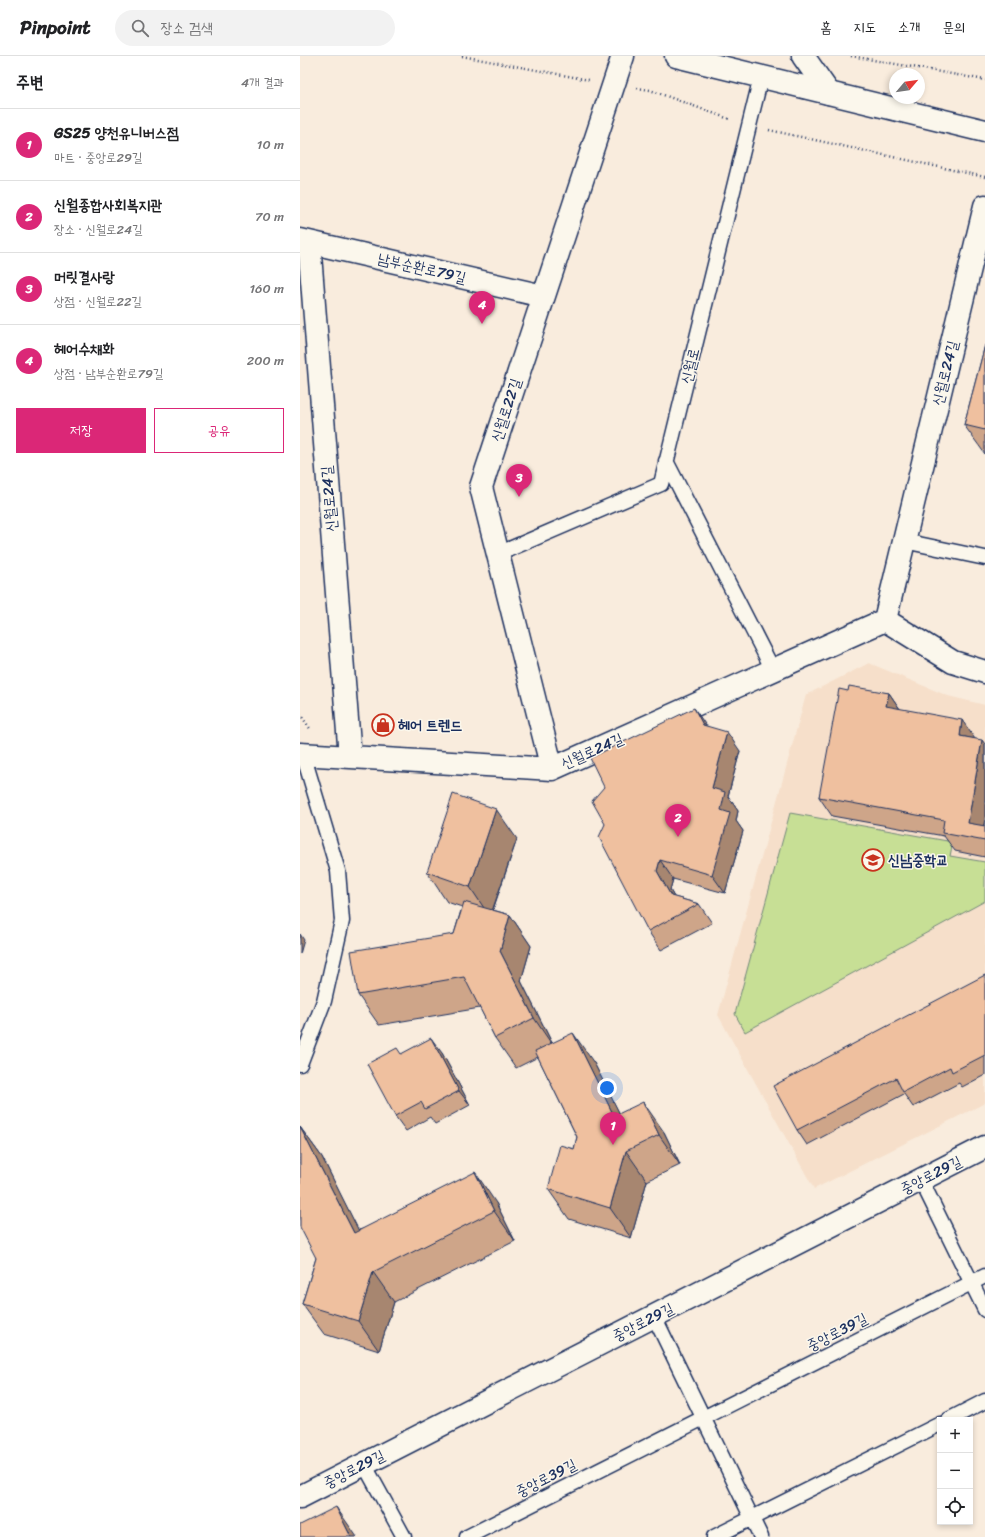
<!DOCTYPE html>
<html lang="ko">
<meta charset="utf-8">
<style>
body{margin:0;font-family:Sriracha,"Poor Story",sans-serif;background:#f2f2f2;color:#202124}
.controls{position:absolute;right:12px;bottom:12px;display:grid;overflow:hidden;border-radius:0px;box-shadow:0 2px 6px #0003}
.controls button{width:36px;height:36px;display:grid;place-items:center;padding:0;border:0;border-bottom:1px solid #e0e0e0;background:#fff;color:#202124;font:20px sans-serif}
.compass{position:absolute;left:589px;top:12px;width:36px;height:36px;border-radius:50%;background:#fff;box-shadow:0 2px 6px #0003;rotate:61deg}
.you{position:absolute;left:307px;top:1032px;width:14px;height:14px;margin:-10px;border:3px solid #fff;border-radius:50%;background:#1a73e8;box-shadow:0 0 0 6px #1a73e833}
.badge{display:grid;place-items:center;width:26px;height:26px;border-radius:50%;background:#db2777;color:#fff;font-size:13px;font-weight:700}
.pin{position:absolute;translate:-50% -33px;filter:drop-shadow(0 1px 2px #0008)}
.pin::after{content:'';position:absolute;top:21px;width:14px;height:12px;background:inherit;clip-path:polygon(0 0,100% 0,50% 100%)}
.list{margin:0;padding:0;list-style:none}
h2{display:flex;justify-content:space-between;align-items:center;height:52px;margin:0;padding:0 16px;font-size:17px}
h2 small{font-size:13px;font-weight:400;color:#757577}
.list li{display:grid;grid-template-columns:26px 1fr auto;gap:12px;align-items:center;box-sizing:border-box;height:72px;padding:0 16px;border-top:1px solid #e0e0e0}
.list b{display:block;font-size:15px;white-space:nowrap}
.list p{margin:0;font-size:13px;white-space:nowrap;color:#757577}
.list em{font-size:13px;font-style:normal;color:#757577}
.actions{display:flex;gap:8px;padding:12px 16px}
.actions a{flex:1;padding:9px 0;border:1px solid #db2777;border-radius:0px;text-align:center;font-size:14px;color:#db2777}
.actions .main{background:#db2777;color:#fff}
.icon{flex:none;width:22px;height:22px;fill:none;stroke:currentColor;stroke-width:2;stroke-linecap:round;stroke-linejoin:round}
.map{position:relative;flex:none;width:685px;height:1481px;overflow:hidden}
header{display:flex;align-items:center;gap:24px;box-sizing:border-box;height:56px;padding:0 20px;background:#fff;border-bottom:1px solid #e0e0e0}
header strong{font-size:19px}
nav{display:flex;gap:22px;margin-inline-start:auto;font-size:14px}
.search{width:280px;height:36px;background:#f2f2f2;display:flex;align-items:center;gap:10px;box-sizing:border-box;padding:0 14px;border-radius:22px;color:#757577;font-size:15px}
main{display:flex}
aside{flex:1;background:#fff}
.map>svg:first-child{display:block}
.built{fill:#f6dfca}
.green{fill:#c7df95;stroke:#71877a}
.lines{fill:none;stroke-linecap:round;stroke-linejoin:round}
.lane-casing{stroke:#1b2f5e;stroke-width:17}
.street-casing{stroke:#1b2f5e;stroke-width:25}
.secondary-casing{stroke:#1b2f5e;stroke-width:25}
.path{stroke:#1b2f5e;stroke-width:2.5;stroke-dasharray:1 3;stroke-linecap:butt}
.lane{stroke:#fbf7ec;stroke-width:14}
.street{stroke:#fbf7ec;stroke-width:22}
.secondary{stroke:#fbf7ec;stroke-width:22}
.wall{fill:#cea589;stroke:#1b2f5e}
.shaded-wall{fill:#a7866f;stroke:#1b2f5e}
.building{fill:#efc09f;stroke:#1b2f5e}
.labels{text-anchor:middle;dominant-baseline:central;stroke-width:3;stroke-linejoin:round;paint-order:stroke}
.street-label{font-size:15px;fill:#1b2f5e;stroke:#fbf7ec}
.poi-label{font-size:15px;font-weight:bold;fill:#1b2f5e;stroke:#fbf7ec;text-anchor:start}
</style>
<header>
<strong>Pinpoint</strong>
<div class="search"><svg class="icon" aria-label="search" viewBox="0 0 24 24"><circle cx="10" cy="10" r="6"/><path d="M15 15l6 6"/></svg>장소 검색</div>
<nav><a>홈</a><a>지도</a><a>소개</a><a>문의</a></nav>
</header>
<main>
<aside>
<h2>주변<small>4개 결과</small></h2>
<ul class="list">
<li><span class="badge">1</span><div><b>GS25 양천유니버스점</b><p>마트 · 중앙로29길</p></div><em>10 m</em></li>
<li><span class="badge">2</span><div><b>신월종합사회복지관</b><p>장소 · 신월로24길</p></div><em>70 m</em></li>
<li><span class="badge">3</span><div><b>머릿결사랑</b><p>상점 · 신월로22길</p></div><em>160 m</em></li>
<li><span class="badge">4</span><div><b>헤어수채화</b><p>상점 · 남부순환로79길</p></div><em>200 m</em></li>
</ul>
<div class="actions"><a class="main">저장</a><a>공유</a></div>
</aside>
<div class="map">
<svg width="685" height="1481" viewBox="0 0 685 1481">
<rect width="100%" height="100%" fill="#f9ecdd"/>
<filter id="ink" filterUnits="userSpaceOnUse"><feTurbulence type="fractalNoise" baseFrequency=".025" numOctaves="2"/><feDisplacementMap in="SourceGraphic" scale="8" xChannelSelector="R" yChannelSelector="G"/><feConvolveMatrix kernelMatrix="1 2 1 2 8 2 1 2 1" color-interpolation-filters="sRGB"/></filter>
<g filter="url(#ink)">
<!-- built -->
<path class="built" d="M 569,607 L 648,640 L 685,649 L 685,1047 L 514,1133 L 418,959 L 506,639 Z"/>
<!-- green -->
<path class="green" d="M 490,757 L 653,786 L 650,800 L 685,806 L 685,845 L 445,976 L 435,958 Z"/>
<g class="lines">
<!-- lane casing -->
<g class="lane-casing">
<path id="lane" d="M 366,405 L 473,614
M 604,485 L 685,502
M 198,498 L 361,428 L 461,21
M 0,1008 L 24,945 L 42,865 L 38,815 L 3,698
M 621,1124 L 685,1254
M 354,1260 L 461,1481
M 648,1364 L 685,1345
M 64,1408 L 104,1481
M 167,1481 L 685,1220
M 414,1481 L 640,1368"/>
</g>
<!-- street casing -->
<g class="street-casing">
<path id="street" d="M 503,0 L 529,37
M 0,184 L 243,240
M 9,186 L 50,701
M 585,564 L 685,150
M 585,564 L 653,606 L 685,616
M 0,698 L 252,713 L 585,564
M 252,713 L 181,431 L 323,0
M 0,1441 L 685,1091"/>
</g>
<!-- secondary casing -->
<g class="secondary-casing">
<path id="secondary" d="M 376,0 L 685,75"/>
</g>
<!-- path -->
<path class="path" d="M 162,0 L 289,24
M 551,0 L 685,24
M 337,32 L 350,34 L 429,63
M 469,74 L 685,121
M 0,658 L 11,674"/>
<!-- lane -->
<use href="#lane" class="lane"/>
<!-- street -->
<use href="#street" class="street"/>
<!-- secondary -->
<use href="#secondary" class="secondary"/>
</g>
<!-- wall -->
<path class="wall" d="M 685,289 L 685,398 L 664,369 Z
M 548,635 L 589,637 L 600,653 L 675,683 L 685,688 L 685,763 L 684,770 L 685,770 L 685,801 L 655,795 L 644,780 L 532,760 L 519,741 Z
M 407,670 L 440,695 L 428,740 L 438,755 L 436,765 L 443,775 L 425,837 L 373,823 L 370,834 L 374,841 L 399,848 L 412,867 L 361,894 L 348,875 L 305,768 Z
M 217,783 L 193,854 L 210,859 L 231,890 L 221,925 L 252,987 L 294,1007 L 319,1057 L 364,1076 L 380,1109 L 347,1125 L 331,1182 L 269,1163 L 248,1133 L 274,1093 L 277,1081 L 238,1001 L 216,1012 L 195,982 L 180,952 L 79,969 L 58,939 L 154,878 L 162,851 L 147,846 L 127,816 Z
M 685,919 L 685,1019 L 662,1031 L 659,1027 L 613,1051 L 604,1038 L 507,1089 L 497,1074 Z
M 142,997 L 170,1049 L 135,1068 L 130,1061 L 106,1075 L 95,1060 L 102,998 Z
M 0,1071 L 22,1101 L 58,1174 L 196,1147 L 215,1185 L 94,1246 L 79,1295 L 24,1278 L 2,1248 L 16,1202 Z"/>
<!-- shaded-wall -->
<path class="shaded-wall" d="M 589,637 L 602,656 L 586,650 Z
M 394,652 L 407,671 L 403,669 Z
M 662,664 L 675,683 L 660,680 Z
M 427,676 L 440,695 L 428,740 L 438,755 L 436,765 L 443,775 L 425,837 L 412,819 L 421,754 L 412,732 Z
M 682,684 L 685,688 L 685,763 L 681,784 L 668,767 Z
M 196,753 L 217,783 L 190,861 L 170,831 Z
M 360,804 L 373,823 L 370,834 L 383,857 L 371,840 L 357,815 Z
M 210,859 L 231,890 L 221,925 L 255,993 L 234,962 L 200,895 Z
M 0,878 L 4,884 L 0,898 Z
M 273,977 L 294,1007 L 336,1090 L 314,1060 Z
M 131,982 L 142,997 L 170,1049 L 159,1035 Z
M 343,1046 L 364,1076 L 380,1109 L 359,1079 Z
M 0,1071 L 22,1101 L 75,1207 L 54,1177 Z
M 326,1095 L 347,1125 L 331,1182 L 310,1152 Z
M 175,1116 L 196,1147 L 215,1185 L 194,1155 Z
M 73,1216 L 94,1246 L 79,1295 L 58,1265 Z
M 36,1451 L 57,1481 L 51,1481 Z"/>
<!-- building -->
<path class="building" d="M 685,289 L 685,374 L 664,369 Z
M 549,630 L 589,637 L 586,650 L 662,664 L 660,680 L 682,684 L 668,767 L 685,770 L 685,785 L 642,777 L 644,764 L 519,741 L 539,633 L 548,635 Z
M 394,652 L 403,669 L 427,676 L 412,732 L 425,736 L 421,754 L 430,757 L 412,819 L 360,804 L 357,815 L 371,840 L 399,848 L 348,875 L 299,781 L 305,768 L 292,745 L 304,731 L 290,702 Z
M 153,738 L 196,753 L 170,831 L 127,816 Z
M 164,846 L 210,859 L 200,895 L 234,962 L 195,982 L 164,921 L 58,939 L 51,895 L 154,878 Z
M 685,919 L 685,999 L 652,1016 L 650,1011 L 603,1036 L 596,1022 L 497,1074 L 473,1030 Z
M 273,977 L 314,1060 L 343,1046 L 359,1079 L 326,1095 L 310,1152 L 248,1133 L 260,1089 L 274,1093 L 277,1081 L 235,995 Z
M 131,982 L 159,1035 L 125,1053 L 121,1046 L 95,1060 L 67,1008 L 97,992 L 101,998 Z
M 0,1071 L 54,1177 L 175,1116 L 194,1155 L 73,1216 L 58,1265 L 2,1248 L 16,1202 L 0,1171 Z
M 36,1451 L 51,1481 L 0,1481 L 0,1469 Z"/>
</g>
<!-- icons -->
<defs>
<g id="shop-ring" transform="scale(1.15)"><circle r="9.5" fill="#fbf7ec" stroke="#c8321e" stroke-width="1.5"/><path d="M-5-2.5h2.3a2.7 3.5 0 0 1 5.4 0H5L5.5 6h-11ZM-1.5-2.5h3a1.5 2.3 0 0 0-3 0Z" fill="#c8321e"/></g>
<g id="school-ring" transform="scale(1.15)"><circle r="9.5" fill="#fbf7ec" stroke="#c8321e" stroke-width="1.5"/><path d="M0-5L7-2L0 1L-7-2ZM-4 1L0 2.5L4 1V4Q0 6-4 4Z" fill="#c8321e"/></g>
</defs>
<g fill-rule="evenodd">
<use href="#shop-ring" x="83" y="669"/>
<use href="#school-ring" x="573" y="804"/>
</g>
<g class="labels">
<!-- street labels -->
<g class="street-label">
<text transform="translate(122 212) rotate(13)">남부순환로79길</text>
<text transform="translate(390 310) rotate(-76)">신월로</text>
<text transform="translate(645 317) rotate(-76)">신월로24길</text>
<text transform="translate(206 354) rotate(-72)">신월로22길</text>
<text transform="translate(29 443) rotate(-95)">신월로24길</text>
<text transform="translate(292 695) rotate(-24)">신월로24길</text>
<text transform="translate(631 1119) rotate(-27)">중앙로29길</text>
<text transform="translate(343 1266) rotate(-27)">중앙로29길</text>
<text transform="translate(537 1276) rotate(-27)">중앙로39길</text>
<text transform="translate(54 1413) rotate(-27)">중앙로29길</text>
<text transform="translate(246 1422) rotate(-27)">중앙로39길</text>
</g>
<!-- poi labels -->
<g class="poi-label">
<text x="98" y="669">헤어 트렌드</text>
<text x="588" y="804">신남중학교</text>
</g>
</g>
</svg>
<div class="controls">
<button>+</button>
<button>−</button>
<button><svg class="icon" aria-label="locate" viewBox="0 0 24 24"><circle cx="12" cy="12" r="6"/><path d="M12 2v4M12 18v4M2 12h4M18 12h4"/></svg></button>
</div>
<svg class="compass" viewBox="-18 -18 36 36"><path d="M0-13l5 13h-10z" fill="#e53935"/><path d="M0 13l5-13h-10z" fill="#757577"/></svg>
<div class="you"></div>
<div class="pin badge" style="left:313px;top:1089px">1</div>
<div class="pin badge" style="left:378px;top:781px">2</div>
<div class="pin badge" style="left:219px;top:441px">3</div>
<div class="pin badge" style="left:182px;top:268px">4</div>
</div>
</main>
